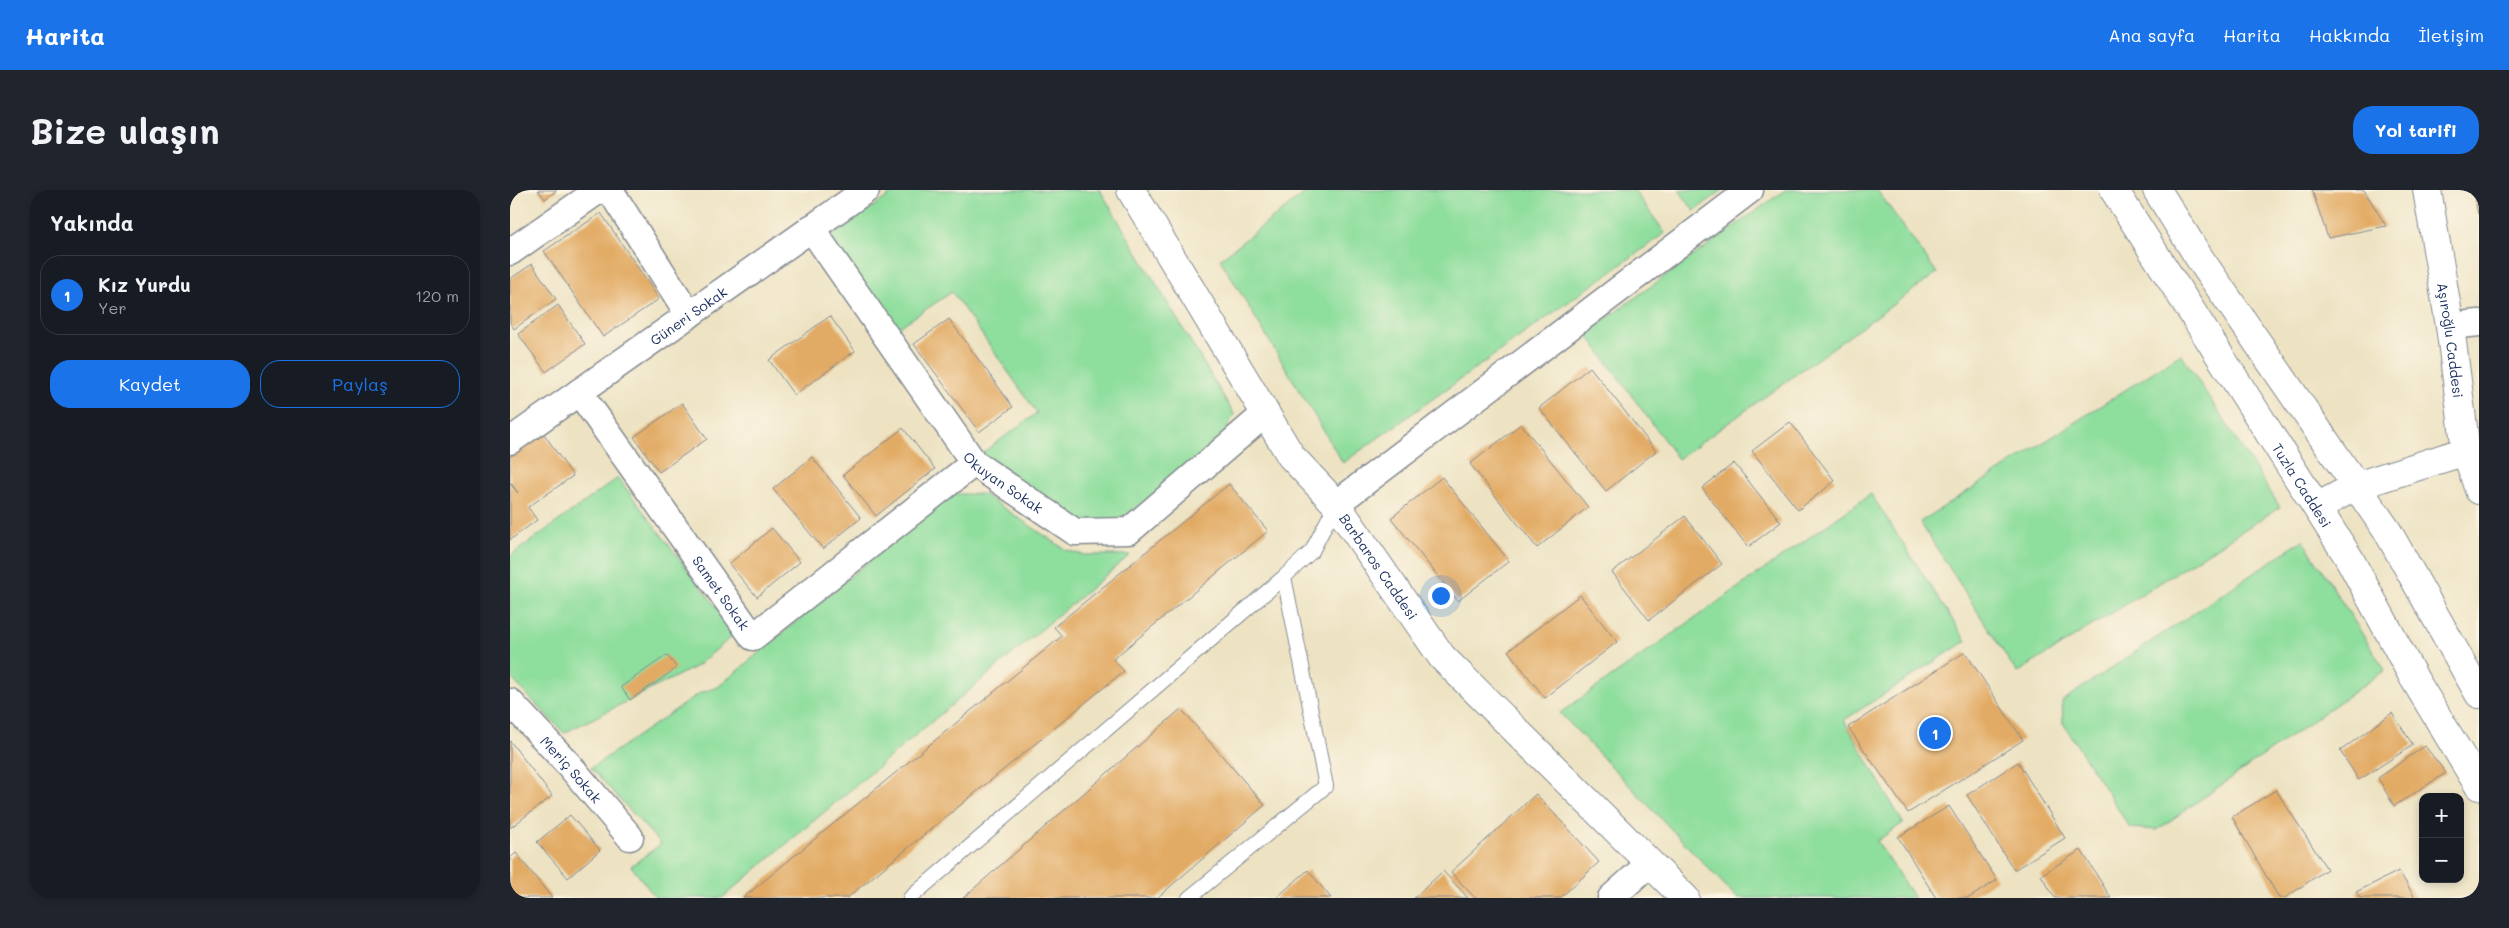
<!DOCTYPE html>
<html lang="tr">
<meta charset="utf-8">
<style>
body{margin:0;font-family:Mali,sans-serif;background:#20242c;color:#f1f3f6}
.controls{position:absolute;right:15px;bottom:15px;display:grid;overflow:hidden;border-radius:10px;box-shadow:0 2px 8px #0003}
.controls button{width:45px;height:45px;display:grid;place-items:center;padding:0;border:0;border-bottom:1px solid #363941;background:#171b24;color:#f1f3f6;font:25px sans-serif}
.you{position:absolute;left:930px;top:405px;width:18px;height:18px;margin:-12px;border:4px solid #fff;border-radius:50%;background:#1a73e8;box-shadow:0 0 0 8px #1a73e833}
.badge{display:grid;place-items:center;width:32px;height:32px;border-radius:50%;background:#1a73e8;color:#fff;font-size:16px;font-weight:700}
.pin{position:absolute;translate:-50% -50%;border:2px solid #fff;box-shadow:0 1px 5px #0006}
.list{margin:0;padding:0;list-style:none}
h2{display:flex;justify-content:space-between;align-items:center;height:65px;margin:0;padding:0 20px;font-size:21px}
h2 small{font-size:16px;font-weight:400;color:#9ea1a6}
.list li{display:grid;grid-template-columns:32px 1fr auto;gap:15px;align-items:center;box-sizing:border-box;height:80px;margin:0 10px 10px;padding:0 10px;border:1px solid #363941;border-radius:20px}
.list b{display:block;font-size:19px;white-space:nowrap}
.list p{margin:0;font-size:16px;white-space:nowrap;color:#9ea1a6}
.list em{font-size:16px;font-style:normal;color:#9ea1a6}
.actions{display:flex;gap:10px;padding:15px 20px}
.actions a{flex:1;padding:11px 0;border:1px solid #1a73e8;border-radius:20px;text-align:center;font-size:18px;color:#1a73e8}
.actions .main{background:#1a73e8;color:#fff}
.map{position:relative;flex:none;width:1969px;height:708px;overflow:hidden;border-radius:20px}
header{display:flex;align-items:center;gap:30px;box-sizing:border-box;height:70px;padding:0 25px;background:#1a73e8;color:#fff}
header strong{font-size:24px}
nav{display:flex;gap:28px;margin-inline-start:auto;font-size:18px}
.intro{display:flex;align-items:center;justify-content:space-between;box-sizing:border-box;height:120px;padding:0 30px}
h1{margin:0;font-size:35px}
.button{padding:12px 22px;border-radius:20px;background:#1a73e8;color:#fff;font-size:18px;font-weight:700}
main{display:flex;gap:30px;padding:0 30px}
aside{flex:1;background:#171b24;border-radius:20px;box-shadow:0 2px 8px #0003}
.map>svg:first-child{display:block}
.green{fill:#8ede9d;stroke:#54867e}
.building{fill:#e2ab65}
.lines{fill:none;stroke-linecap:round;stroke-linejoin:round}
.service-casing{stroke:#848990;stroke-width:16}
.minor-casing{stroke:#848990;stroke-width:29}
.tertiary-casing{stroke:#848990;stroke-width:30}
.primary-casing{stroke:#848990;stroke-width:30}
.service{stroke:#fff;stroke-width:14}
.minor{stroke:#fff;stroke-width:26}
.tertiary{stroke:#fff;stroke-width:28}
.primary{stroke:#fff;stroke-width:28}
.labels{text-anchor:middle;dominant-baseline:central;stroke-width:4.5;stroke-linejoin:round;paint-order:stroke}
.street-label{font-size:14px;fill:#1b2f5e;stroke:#fcf5e5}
</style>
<header>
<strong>Harita</strong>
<nav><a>Ana sayfa</a><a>Harita</a><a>Hakkında</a><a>İletişim</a></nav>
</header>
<div class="intro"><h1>Bize ulaşın</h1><a class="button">Yol tarifi</a></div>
<main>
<aside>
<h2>Yakında<small></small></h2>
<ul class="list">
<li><span class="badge">1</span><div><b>Kız Yurdu</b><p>Yer</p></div><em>120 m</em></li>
</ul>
<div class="actions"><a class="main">Kaydet</a><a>Paylaş</a></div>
</aside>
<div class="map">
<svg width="1969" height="708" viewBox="0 0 1969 708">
<rect width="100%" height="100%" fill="#fcf5e5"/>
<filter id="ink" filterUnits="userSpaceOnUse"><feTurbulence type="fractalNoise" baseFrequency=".02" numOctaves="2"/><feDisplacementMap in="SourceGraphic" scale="10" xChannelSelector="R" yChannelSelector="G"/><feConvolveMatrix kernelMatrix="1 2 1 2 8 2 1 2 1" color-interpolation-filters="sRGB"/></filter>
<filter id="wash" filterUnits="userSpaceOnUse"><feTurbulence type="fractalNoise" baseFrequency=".0096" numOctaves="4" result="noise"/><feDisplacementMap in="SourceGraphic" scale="20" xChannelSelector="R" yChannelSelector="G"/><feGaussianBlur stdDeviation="1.12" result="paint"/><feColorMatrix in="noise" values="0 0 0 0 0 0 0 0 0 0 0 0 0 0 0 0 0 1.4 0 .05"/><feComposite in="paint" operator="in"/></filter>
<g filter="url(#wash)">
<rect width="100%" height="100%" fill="#ede3c3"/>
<!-- green -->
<path class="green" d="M 387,0 L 590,0 L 724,224 L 713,248 L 610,332 L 574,333 L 471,264 L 527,223 L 442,102 L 383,141 L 318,48 Z
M 799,0 L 1124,0 L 1155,43 L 833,273 L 710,69 Z
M 1169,0 L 1213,0 L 1184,21 Z
M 1275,0 L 1367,0 L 1427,83 L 1168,269 L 1076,143 Z
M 1671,164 L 1770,317 L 1507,483 L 1410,332 Z
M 108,288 L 226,443 L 187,476 L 54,543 L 0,487 L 0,366 Z
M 439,304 L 473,304 L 556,360 L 574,365 L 620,365 L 212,708 L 146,708 L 121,676 L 151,654 L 81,578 L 190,503 L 208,497 Z
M 1361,304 L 1456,451 L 1334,530 L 1393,633 L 1367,651 L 1404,708 L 1227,708 L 1050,523 Z
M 1793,350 L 1875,480 L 1647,640 L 1620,638 L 1553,533 L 1552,511 Z"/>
<g id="blocks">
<!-- building -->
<path class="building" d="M 28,0 L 47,0 L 35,9 Z
M 1802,0 L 1854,0 L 1876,36 L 1818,48 Z
M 1969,3 L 1969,24 L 1968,24 L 1964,4 Z
M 91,23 L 149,109 L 93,147 L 34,61 Z
M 22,74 L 46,109 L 4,139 L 0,133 L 0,89 Z
M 48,115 L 75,154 L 36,182 L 8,144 Z
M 320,126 L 345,161 L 284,205 L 259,170 Z
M 439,129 L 503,217 L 469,242 L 404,154 Z
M 1080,177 L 1146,261 L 1096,301 L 1029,218 Z
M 172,213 L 197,249 L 149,282 L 124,247 Z
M 1280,232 L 1325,291 L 1288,320 L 1242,261 Z
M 1011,234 L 1078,317 L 1027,358 L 960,274 Z
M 393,238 L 425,279 L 366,326 L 333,285 Z
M 34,244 L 63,286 L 18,317 L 27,330 L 0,350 L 0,293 L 8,303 L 0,292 L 0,267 Z
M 302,267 L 351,328 L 313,359 L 263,299 Z
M 1224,273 L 1271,332 L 1238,357 L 1192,298 Z
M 932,287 L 999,371 L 948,411 L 881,328 Z
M 719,294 L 758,341 L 603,469 L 614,481 L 337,708 L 233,708 L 552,446 L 544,437 Z
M 1175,326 L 1212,374 L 1139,430 L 1102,382 Z
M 262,338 L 290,372 L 247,407 L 219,374 Z
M 1070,405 L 1107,452 L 1035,508 L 998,461 Z
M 1455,462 L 1513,550 L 1398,623 L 1338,537 Z
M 157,465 L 167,478 L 120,510 L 111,497 Z
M 671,519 L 755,615 L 647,708 L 453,708 Z
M 1882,523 L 1903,555 L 1849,590 L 1830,561 Z
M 0,551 L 42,606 L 0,638 Z
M 1915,556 L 1936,583 L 1884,616 L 1868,588 Z
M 1508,572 L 1555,648 L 1504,680 L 1457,605 Z
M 1766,600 L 1817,679 L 1775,708 L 1769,708 L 1722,627 Z
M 1026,604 L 1089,672 L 1050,708 L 965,708 L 941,682 Z
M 1439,616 L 1487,690 L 1459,708 L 1426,708 L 1388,647 Z
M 60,625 L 90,660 L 58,688 L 27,652 Z
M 1571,660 L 1601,708 L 1545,708 L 1531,685 Z
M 6,663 L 42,708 L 0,708 L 0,668 Z
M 798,680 L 821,708 L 766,708 Z
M 933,681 L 958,708 L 904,708 Z
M 1889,681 L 1905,708 L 1850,708 L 1846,702 Z"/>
</g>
</g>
<g filter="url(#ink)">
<use href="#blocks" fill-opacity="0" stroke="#848990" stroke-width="1"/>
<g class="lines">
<!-- service casing -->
<g class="service-casing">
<path id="service" d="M 400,708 L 774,387 L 802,361 L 826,314
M 679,708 L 816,596 L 774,387"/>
</g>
<!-- minor casing -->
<g class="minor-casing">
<g id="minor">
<path d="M 100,0 L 179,125"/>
<path id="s1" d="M 301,38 L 464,273 L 565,342 L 619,341 L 756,223"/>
<path d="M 0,62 L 89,0"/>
<path d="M 1940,136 L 1969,133"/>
<path id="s2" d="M 69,202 L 243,447 L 464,273"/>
<path id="s3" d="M 0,251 L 356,0"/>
<path d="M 826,314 L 1240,0"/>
<path id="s4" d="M 0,512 L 59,575 L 120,647"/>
<path d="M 1101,708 L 1140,673"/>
</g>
</g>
<!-- tertiary casing -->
<g class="tertiary-casing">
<g id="tertiary">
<path id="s5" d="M 621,0 L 781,266 L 826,314 L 932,467 L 1175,708"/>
<path id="s6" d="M 1917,0 L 1940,136 L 1956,261 L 1969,300"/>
<path d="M 1807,317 L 1846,296 L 1956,261"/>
</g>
</g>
<!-- primary casing -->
<g class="primary-casing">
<g id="primary">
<path id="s7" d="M 1604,0 L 1839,368 L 1905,490 L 1969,596"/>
<path d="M 1647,0 L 1688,66 L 1878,342 L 1969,504"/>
</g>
</g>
<!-- service -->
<use href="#service" class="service"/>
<!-- minor -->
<use href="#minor" class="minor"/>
<!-- tertiary -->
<use href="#tertiary" class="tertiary"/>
<!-- primary -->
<use href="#primary" class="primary"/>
</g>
</g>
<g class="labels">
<!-- street labels -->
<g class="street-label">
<text stroke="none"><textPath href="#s3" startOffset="218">Güneri Sokak</textPath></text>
<text stroke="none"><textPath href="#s6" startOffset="152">Aşıroğlu Caddesi</textPath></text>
<text stroke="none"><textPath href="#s1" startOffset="321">Okuyan Sokak</textPath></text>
<text stroke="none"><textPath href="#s7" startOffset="350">Tuzla Caddesi</textPath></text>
<text stroke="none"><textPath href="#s5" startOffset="452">Barbaros Caddesi</textPath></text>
<text stroke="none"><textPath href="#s2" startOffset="246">Samet Sokak</textPath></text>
<text stroke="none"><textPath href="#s4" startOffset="91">Meriç Sokak</textPath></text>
</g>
</g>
</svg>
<div class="controls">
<button>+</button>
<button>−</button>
</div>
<div class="you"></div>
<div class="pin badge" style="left:1425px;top:543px">1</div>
</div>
</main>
